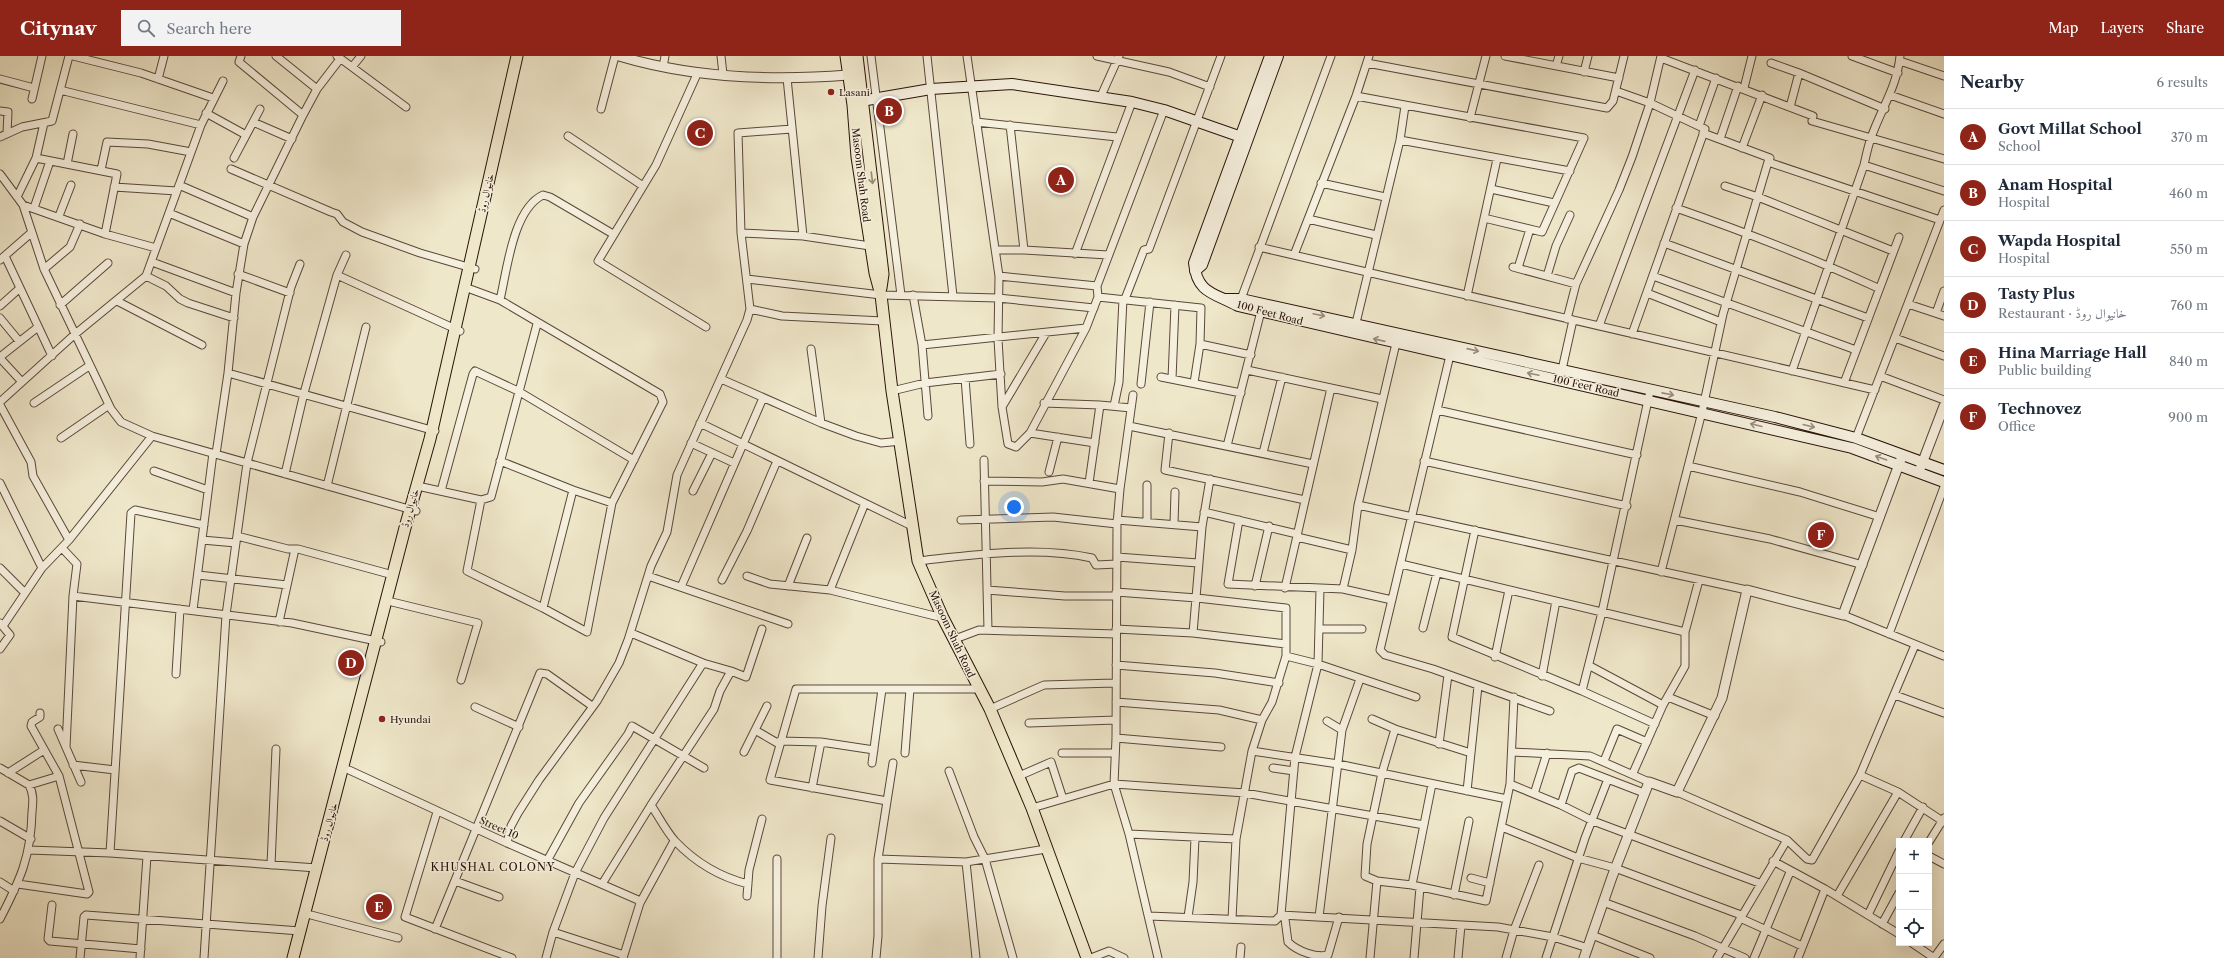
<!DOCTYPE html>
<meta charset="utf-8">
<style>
body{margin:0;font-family:"Libre Caslon Text",Amiri,serif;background:#f2f2f3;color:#1f2937}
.controls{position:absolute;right:12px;bottom:12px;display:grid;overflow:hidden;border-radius:0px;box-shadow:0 4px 16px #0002}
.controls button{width:36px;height:36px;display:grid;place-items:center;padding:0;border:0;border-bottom:1px solid #e0e1e3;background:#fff;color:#1f2937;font:20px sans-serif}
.you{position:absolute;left:1014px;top:451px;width:14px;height:14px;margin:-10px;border:3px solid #fff;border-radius:50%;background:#1a73e8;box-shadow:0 0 0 6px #1a73e833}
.badge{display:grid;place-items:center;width:26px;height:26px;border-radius:50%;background:#8f2418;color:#fff;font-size:13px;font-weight:700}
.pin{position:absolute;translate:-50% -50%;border:2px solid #fff;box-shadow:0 1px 4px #0006}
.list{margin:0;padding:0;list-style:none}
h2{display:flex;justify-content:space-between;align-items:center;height:52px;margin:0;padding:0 16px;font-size:17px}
h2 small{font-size:13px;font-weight:400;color:#747a83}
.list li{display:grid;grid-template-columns:26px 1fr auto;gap:12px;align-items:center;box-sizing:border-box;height:56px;padding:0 16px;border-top:1px solid #e0e1e3}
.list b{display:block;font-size:15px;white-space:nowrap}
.list p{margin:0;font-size:13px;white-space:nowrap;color:#747a83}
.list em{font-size:13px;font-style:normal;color:#747a83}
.icon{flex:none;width:22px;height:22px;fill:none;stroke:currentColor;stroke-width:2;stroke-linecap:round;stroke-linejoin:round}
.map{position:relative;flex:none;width:1944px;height:902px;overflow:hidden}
header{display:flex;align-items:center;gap:24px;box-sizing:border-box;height:56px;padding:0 20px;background:#8f2418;color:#fff}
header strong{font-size:19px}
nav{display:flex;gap:22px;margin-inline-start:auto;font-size:14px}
.search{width:280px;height:36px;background:#f2f2f3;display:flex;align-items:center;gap:10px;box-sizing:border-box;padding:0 14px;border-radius:0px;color:#747a83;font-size:15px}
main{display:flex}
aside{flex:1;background:#fff}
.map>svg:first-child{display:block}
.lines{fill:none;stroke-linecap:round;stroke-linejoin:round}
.minor-casing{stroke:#5a4838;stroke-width:9}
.tertiary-casing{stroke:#5a4838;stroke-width:11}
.secondary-casing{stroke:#291308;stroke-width:12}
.primary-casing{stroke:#291308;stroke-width:13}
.minor{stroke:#f5efdd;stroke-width:7}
.tertiary{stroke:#f5efdd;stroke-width:9}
.secondary{stroke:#f5efdd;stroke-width:10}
.primary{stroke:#efe7ca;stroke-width:11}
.oneway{stroke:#968873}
.oneway2{stroke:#998c7d}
.poi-dot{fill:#8f2418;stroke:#f5efdd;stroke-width:1.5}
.labels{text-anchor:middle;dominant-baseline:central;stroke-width:3;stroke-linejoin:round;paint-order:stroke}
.poi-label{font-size:10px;fill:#291308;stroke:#f5efdd;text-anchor:start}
.street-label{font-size:10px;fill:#291308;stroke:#f5efdd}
.neighbourhood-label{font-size:11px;letter-spacing:1px;fill:#291308;stroke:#f5efdd}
</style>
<header>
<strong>Citynav</strong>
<div class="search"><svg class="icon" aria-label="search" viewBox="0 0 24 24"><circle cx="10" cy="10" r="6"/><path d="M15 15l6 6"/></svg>Search here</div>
<nav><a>Map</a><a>Layers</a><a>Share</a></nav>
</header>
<main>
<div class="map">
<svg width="1944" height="902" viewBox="0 0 1944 902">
<rect width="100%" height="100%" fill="#efe7ca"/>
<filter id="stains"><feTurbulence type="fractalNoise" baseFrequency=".005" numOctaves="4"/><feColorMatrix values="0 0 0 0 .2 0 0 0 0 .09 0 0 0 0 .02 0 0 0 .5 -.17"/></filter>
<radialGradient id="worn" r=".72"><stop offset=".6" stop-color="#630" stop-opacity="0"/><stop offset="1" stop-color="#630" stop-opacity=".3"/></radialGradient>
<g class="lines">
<!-- minor casing -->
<g class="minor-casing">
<path id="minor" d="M 73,0 L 141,17 L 213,42
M 241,0 L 239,6 L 303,59
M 276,0 L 317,33
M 337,0 L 406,51
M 721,0 L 723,18
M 871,0 L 901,239
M 927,0 L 953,240
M 967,0 L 999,220 L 998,283 L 1002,351 L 1008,388 L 1016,391 L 1030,377 L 1086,272 L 1098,241 L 1097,230 L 1164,54
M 1097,0 L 1169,16 L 1210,31
M 1505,0 L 1619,22
M 1852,0 L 1898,17
M 1661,2 L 1813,60 L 1812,65 L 1944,103
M 1900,5 L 1944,20
M 1367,7 L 1607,52 L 1613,45 L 1624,0
M 1771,7 L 1799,17
M 1556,10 L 1559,0
M 352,11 L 361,0
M 663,11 L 665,0
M 698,16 L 656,109 L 598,205 L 706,271
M 1584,16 L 1588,0
M 787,22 L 803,180
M 0,23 L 34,32
M 158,23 L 164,0
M 1744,32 L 1752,0
M 60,34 L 201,69
M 1616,35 L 1650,47 L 1705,73 L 1632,278
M 1890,39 L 1944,58
M 1101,40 L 1119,0
M 1356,40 L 1584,82 L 1542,176 L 1484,162
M 32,43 L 42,0
M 1790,51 L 1799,17 L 1885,53
M 601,53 L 615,0
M 0,55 L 8,56 L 7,77
M 206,57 L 246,79
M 1470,62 L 1486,0
M 253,66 L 292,83
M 976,66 L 1117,81
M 44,67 L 36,102 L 117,118 L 105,178
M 1010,69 L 1024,194
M 1699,70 L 1716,22
M 1703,77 L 1770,102 L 1768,106 L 1940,164
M 568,80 L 643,130
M 0,81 L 22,71 L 52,65 L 69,0
M 1720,83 L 1738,30
M 1400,84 L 1570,115
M 1742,92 L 1762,39
M 234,102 L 260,53
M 67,108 L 73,78
M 1864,109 L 1944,135
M 231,113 L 331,156 L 337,158 L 343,166 L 362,176 L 420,197 L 475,213
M 101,114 L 107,86 L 148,88 L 191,96
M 0,118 L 23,149 L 44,213 L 111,353 L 121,366 L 152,380 L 416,455
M 1321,127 L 1385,141
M 179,129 L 253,161
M 1725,130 L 1758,141 L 1893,195
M 114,131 L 177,135
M 1491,133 L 1554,147
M 17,141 L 36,102
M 23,149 L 105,178 L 156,192
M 34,152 L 50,105
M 1676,152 C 1745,176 1812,202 1878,232
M 169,157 L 244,188
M 59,160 L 71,129
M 1308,163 L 1376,179
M 741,177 L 803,180 L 870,190
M 1664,187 L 1868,262
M 1259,191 L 1875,334
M 996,194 L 1024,194 L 1108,199
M 1075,198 L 1132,46
M 1294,199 L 1356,40 L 1369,0
M 5,200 L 52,300
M 0,204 L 31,177
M 152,206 L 236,237
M 1513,211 L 1576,228
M 1518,212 L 1530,173
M 44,213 L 70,191 L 80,168
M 238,218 L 290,237
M 337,219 L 460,275
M 146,220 L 166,230 L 180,243 L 188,247 L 234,262
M 999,220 L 1097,230
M 1547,220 L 1556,190 L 1570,159
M 1653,220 L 1856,294
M 747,223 L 881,239 L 998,242 L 1094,252
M 470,233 L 500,244 L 660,338 L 663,346 L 612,447 L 587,576 L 543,552 L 467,515 L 481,444
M 1647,237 L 1721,266
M 913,239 L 922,289 L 928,360
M 1467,240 L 1497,103
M 1098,241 L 1201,252 L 1200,288 L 1194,327
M 1125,243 L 1144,194 L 1149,193 L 1221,0
M 1241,243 L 1331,0
M 500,244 C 507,214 513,153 543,139 L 550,141 L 613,178
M 117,245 L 202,289
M 1908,248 L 1944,260
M 60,249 L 108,207
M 0,250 L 20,232
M 750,253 L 782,260 L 883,265
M 1936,257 L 1944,235
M 0,262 L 19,285
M 1567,263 L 1576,228 L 1619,134 L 1632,101 L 1650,47 L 1661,0
M 1356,267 L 1400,84 L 1405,50
M 1599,270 L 1695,14
M 1895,282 L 1944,300
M 1200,288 L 1251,299
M 922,289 L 1086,272
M 811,293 L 821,367
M 1451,295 L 1380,594 L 1385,599 L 1433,613 L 1550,655
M 0,301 L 38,271
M 0,302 L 22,326
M 1247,314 L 1382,343
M 1792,315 L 1864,109 C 1866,100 1868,90 1871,82 C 1881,53 1897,31 1900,0
M 228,317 L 435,375
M 1561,318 L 1573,264
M 1880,320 L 1944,344
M 1161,321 L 1241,337
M 965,322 L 970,388
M 721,323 L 821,367 L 856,380 L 881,387 L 901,385
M 1172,323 L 1175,249
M 1844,327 L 1899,181
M 1141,328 L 1150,246
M 892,335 L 925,327 L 1001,318
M 1133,339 L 1120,433 L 1117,468 L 1116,682 L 1114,728 L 1129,778 L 1158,902
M 0,346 L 74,279 L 146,220 L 201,69 L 223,25
M 34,347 L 89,310
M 1044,347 L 1100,349 L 1131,352
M 0,349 L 31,406 L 33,420 L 69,484
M 1114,350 L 1119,326 L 1123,243
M 1002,351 L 1046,277
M 1437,354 L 1637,399
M 700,367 L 912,470
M 1129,370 L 1313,408
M 1030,377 L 1095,387
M 1169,377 L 1165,414 L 1305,444
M 61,382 L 109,349
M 1856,382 L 1944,154
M 691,387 L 734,407
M 1227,390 L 1262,251
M 1263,397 L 1282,321
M 216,398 L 228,317 L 236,237 L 244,188 L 253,161 L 303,59 L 317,33 L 340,3
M 984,404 L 988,574
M 500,405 L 573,434 L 612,447
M 1424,405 L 1627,450
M 1688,410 L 1800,436 L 1880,461
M 154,415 L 208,434
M 1049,416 L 1058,381
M 285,418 L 304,337 L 337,219 L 346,199
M 984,425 L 1042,426 L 1063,423 L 1120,433
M 0,427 L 42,512
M 1089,427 L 1100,349
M 327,430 L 366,271
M 422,431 L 481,444 L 491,441 L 537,268
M 441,435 L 473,318 L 475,315 L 518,335 L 634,404
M 693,435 L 712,397
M 1358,449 L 1747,534
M 1204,456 L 1297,478
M 961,464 L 1053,461 L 1117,468
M 1117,464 L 1202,471
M 1239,464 L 1228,528 L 1343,533 L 1392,544
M 1675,464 L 1770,483 L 1863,509
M 1147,466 L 1147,429
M 1174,468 L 1175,436
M 1475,474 L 1452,581 L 1582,635 L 1655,668
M 237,480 L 288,493 L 298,493 L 393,519
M 1297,481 L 1352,494
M 202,484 L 236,487
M 62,492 L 77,508 L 73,540 L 66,691
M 1117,501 L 1198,507
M 918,505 C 974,499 1036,490 1092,502 L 1096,509 L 1117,508
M 1401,508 L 1685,576
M 0,512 L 24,536
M 1661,516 L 1702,356 L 1723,258 L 1768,106
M 198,519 L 287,529
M 648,520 L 788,568
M 747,520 L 770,528 L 830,534 L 943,562
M 722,524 L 747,475 L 777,405
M 788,530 L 807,482
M 1255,530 L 1269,470
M 681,531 L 763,342
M 1285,532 L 1331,332
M 1343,533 L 1352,494 L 1358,449 L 1397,283
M 830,534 L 865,447
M 987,534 L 1065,540 L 1116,540
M 1116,536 L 1197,542 L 1286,552 L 1286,600 L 1272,646 L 1262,664 L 1252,695 L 1236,783 L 1232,863
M 73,540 L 292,567 L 381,586
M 392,546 L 478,567 L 461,624
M 543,552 L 573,434
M 193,554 L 213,397
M 1843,559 L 1944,600
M 279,566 L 295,493
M 3,570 L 42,512 L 69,484 L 152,380
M 1423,572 L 1437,517
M 1116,573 L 1193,577 L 1286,588
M 1319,573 L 1362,573
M 631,577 L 703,607
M 1193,577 L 1202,471 L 1210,423
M 1889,578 L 1944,431
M 955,583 L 979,574 L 1116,578
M 0,593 L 10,579 L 0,567
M 1286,600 L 1318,608 L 1416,641
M 1495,601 L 1509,534
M 1116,609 L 1215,617 L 1279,627
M 1590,610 L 1663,649
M 176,618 L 180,553
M 1542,620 L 1556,545
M 1582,635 L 1602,556 L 1650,335
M 1895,639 L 1944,657
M 1668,641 L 1715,660
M 1116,646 L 1219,654 L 1262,664
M 475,651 L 519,671
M 990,653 L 1044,629 L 1115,627
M 1372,663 L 1395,673 L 1471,697
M 1327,665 L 1342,674
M 1029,667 L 1116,664
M 58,673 L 81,726
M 1395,673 L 1382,717 L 1367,788 L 1365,820 L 1377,825 L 1412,829 L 1486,845 L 1510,728 L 1514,641
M 755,674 L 779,688
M 1116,682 L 1221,691
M 780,685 L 821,686 L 874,694
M 1439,688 L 1448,619
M 1252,695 L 1338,708 L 1507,743
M 744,696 L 767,650
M 1513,696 L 1590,700 L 1649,726
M 905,697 L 910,633
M 1062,697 L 1115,697
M 1604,705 L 1617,673 L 1647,686
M 872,707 L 882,633
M 893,707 L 878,803 L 966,806
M 73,709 L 115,714
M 0,712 L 29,729 C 34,738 33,746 32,756 C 31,801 20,824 0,863
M 1273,712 L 1294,715
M 349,714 L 507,787 L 638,844 L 640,847
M 949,715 L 974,781 L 985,803 L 1013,902
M 8,717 L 44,694
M 1633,717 L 1663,649 L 1685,610 L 1685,576 L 1699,524
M 1019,720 L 1051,706 L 1063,743
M 1510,728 L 1561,749 L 1593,765 L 1759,827
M 29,729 L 59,720
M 812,732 L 821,686
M 1467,735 L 1478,630
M 1677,736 L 1787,784 L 1807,803 L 1812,804 L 1860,719 L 1915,589
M 1898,736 L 1944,766
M 1534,738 L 1547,697
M 887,745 L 770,724 L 796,633 L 978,633
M 1561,749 L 1572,715 L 1579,712 L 1644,737
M 1032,752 L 1114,728 L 1245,737 L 1424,769
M 437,756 L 405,861 L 512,902
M 0,765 L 31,783
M 1502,771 L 1578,802 L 1615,812 L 1741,859
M 1129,778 L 1236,783
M 1904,785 L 1923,751
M 1929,786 L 1944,762
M 507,787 L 511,770 L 518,757 L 539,724 L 597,645 L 619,607 L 628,584 L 651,510 L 667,476 L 677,419 L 747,264 L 750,253 L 741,177 L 738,77 L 792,73
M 29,794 L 110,797 L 317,812
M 110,797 L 131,457 L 135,454 L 204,469
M 1929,800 L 1944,808
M 777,803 L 777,902
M 547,805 L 579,747 L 628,678 L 632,670 L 704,712
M 1773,805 L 1825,833
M 271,809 L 276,693
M 1471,822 L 1490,827
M 455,825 L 499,841
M 0,826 L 14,835
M 18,828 L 87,838 L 89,836 L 59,720 L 31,670 L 32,666 L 40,661 L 40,657
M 602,828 L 651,749
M 748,828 C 720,821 695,806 675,785 C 666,775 659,761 651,749 L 714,653 L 720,635 L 731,615 L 746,621 L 762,573
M 1412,829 L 1432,728
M 1454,839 L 1469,765
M 747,840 L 749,814 L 762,763
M 1837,840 L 1898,736 L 1860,719
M 1603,846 L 1695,880 L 1745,902
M 52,849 L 48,883 L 50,885 L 141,893
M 311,859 L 398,882
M 1281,859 L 1498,871 L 1553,881 L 1588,892
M 1281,859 L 1285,863 L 1288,886 C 1297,895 1316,902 1328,899 L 1339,861
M 1868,859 L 1899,795
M 1149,860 L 1275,865 L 1281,859 L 1295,701 L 1318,608 L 1320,533
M 1188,861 L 1193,826 L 1195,782
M 1319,861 L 1342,674 L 1360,623
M 1740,862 L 1802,890
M 1882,868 L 1899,837
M 435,873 L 540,617 L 547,618 L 592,650
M 1592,879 L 1650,902
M 1912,887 L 1934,902
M 624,899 L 553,876 L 575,817 L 604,762 L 703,607 L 731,615
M 1936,899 L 1944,888
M 80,902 L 84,861 L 86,859 L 300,875
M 140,902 L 147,800
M 204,902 L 226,559 L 247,407 L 291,231 L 300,208
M 546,902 L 553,876
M 623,902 L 640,847 L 674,785
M 818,902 L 822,850 L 831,782
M 876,902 L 878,880 L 878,803
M 976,902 L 966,806 L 1046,793
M 1091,902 L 1109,895 L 1124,902
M 1240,902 L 1241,891
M 1370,902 L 1377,825
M 1414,902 L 1420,831
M 1458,902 L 1461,869
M 1506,902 L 1514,874 L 1539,809
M 1546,902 L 1585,782 L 1608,723
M 1717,902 L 1787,784
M 1754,902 L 1790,816
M 1798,902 L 1825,833 L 1899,878"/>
</g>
<!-- tertiary casing -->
<g class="tertiary-casing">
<path id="tertiary" d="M 619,0 C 692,22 773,25 848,19
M 1920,413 L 1944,350
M 1584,902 L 1612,821 L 1649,726 L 1677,736 L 1722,642 L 1747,534 L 1843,559 L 1901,403"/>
</g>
<!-- secondary casing -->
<g class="secondary-casing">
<path id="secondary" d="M 1270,0 L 1194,207 C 1197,238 1215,237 1238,250 L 1852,392 L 1944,426
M 861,45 L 931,33 L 1012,28 L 1132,46 L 1164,54 L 1247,83
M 1195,215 L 1202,209 L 1278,0
M 1226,243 L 1241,243 L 1775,361 L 1856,382 L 1944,414"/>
</g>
<!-- primary casing -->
<g class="primary-casing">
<path id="primary" d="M 846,0 L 853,49 L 857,101 L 875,217 L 881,239 L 892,335 L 918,505 L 943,562 L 990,653 L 1032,752 L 1087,902
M 857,0 L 881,201 L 883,218 L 881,232
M 293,902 L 406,468 L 430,383 L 517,0"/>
</g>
<!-- minor -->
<use href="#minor" class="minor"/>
<!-- tertiary -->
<use href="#tertiary" class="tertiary"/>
<!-- secondary -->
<use href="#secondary" class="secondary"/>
<!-- primary -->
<use href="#primary" class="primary"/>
</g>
<!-- one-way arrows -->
<defs><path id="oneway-shaft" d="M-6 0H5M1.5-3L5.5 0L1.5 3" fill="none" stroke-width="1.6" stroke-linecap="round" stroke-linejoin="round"/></defs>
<use class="oneway" href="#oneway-shaft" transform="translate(872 122) rotate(83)"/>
<g class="oneway2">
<use href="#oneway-shaft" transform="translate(1319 259) rotate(12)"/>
<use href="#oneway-shaft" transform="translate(1379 284) rotate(-167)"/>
<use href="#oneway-shaft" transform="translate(1473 294) rotate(13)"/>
<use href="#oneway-shaft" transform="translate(1533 318) rotate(-168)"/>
<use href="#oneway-shaft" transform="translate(1668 338) rotate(11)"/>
<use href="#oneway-shaft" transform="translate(1756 369) rotate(-166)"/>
<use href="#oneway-shaft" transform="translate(1809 370) rotate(14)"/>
<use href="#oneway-shaft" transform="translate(1881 402) rotate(-160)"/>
</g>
<!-- markers -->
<g class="poi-dot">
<circle cx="831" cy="36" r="4"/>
<circle cx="382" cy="663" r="4"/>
</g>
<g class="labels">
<!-- poi labels -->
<g class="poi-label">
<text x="839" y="36">Lasani</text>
<text x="390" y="663">Hyundai</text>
</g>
<!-- street labels -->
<g class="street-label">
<text transform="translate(861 119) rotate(83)">Masoom Shah Road</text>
<text transform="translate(486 137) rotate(-77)">خانیوال روڈ</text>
<text transform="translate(1270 257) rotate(15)">100 Feet Road</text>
<text transform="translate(1586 330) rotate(13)">100 Feet Road</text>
<text transform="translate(410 452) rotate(-74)">خانیوال روڈ</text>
<text transform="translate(952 578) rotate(65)">Masoom Shah Road</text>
<text transform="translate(329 766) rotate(-75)">خانیوال روڈ</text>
<text transform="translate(499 772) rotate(24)">Street 10</text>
</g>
<!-- neighbourhood labels -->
<g class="neighbourhood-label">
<text x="493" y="811">KHUSHAL COLONY</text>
</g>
</g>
<rect width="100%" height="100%" filter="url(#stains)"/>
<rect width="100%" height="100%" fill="url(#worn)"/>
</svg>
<div class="controls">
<button>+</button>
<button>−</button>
<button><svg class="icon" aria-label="locate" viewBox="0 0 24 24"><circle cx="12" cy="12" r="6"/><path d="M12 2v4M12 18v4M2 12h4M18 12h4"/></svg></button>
</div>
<div class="you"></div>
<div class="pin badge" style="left:1061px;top:124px">A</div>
<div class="pin badge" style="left:889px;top:55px">B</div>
<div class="pin badge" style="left:700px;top:77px">C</div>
<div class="pin badge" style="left:351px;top:607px">D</div>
<div class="pin badge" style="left:379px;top:851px">E</div>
<div class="pin badge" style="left:1821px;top:479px">F</div>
</div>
<aside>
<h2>Nearby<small>6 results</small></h2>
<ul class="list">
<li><span class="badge">A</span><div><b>Govt Millat School</b><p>School</p></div><em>370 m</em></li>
<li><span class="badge">B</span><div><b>Anam Hospital</b><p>Hospital</p></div><em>460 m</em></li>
<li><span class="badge">C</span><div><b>Wapda Hospital</b><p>Hospital</p></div><em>550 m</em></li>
<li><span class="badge">D</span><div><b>Tasty Plus</b><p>Restaurant · خانیوال روڈ</p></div><em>760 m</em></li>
<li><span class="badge">E</span><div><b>Hina Marriage Hall</b><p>Public building</p></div><em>840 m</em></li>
<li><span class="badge">F</span><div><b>Technovez</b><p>Office</p></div><em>900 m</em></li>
</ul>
</aside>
</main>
